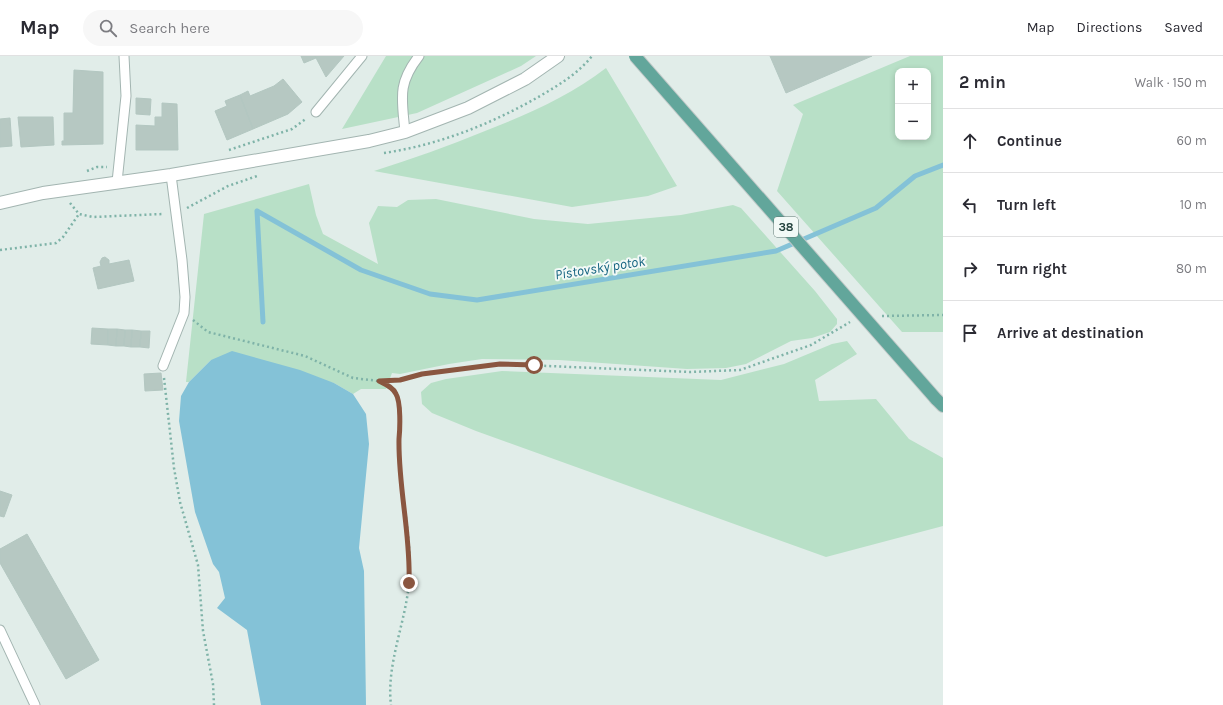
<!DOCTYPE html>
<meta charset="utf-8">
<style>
body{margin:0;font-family:Karla,sans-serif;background:#f7f7f7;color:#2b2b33}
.controls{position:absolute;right:12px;top:12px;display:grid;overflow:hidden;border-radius:8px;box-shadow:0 2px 6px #0003}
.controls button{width:36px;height:36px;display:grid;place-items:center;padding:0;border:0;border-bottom:1px solid #e1e1e2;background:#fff;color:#2b2b33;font:20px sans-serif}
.stop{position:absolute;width:12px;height:12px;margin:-9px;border:3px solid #8a5640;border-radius:50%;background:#fff}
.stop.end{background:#8a5640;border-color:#fff;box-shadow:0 1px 4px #0008}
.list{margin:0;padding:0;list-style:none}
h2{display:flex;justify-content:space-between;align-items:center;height:52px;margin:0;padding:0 16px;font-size:17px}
h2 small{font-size:13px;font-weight:400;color:#7c7c81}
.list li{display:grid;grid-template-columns:26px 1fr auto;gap:12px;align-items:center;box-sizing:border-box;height:64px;padding:0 16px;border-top:1px solid #e1e1e2}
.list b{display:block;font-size:15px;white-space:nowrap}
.list em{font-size:13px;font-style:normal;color:#7c7c81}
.icon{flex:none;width:22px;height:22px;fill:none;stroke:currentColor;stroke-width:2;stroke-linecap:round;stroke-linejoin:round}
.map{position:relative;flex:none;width:943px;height:649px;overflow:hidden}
header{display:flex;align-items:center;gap:24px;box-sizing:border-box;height:56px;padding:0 20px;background:#fff;border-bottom:1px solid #e1e1e2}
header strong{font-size:19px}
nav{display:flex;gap:22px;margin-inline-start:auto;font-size:14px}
.search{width:280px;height:36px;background:#f7f7f7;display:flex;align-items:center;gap:10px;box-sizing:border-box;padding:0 14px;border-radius:22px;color:#7c7c81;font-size:15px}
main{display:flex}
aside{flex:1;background:#fff}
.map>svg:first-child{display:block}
.green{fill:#b8e0c7;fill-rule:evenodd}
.water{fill:#84c2d7}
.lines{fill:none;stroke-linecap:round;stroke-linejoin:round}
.stream{stroke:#84c2d7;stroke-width:5}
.building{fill:#b6c8c2;stroke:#b3c7c1}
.service-casing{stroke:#a3b5b1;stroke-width:11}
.tertiary-casing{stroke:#a3b5b1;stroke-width:14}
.primary-casing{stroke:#c1c9c8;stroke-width:14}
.path{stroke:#7fb3a8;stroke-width:2.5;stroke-dasharray:2 3;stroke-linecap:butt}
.service{stroke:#fff;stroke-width:9}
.tertiary{stroke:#fff;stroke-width:12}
.primary{stroke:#62a69b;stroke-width:12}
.primary-bridge-casing{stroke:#c1c9c8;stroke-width:14;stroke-linecap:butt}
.primary-bridge{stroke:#62a69b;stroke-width:12}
.route{stroke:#8a5640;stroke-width:5}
.labels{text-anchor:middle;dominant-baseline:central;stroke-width:4;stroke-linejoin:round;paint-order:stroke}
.shield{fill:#f2f9f6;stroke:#5f7772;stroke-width:1}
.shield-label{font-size:12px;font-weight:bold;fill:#203f3a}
.water-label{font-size:14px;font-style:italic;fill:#156481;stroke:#f2f9f6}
</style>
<header>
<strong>Map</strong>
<div class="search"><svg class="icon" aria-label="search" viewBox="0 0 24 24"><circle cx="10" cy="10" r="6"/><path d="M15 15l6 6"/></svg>Search here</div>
<nav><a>Map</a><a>Directions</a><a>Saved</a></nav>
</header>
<main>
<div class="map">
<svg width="943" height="649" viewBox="0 0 943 649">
<rect width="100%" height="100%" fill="#e1ede9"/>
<!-- green -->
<path class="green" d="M 386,0 L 536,0 L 521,10 L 417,57 L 342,73 Z
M 910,0 L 943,0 L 943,276 L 902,276 L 777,135 L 803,58 L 793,49 ZM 898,15 L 928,15 L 928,81 L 898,81 Z
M 606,12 L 677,130 L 648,140 L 572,151 L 374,115 C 412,103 448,90 485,75 C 528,58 570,40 606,12 Z
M 309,128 L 316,159 L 323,178 L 378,208 L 369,167 L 378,150 L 397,151 L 408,144 L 436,143 L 534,163 L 588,168 L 681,159 L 733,149 L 741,152 L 815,235 L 837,263 L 837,268 L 830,276 L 812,282 L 791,285 L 746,308 L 726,312 L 687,313 L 559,304 L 482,303 L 449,308 L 400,318 L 392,317 L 386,333 L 361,333 L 353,338 L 334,327 L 211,304 L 189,326 L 186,326 L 204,158 Z
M 847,285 L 857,298 L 815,324 L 819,345 L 876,343 L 909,383 L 943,402 L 943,470 L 826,501 L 476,375 L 432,357 L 422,348 L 421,336 L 431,327 L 446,323 L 502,315 L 721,324 L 784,308 L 832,288 Z"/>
<!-- water -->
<path class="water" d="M 232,295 L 300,314 L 334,327 L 353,338 L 366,358 L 369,388 L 359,492 L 364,515 L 366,649 L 261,649 L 247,574 L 217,552 L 225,542 L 219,516 L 213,508 L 195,456 L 179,365 L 181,340 L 189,326 L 211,304 Z"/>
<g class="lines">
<!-- stream -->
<path class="stream" d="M 257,155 L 361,214 L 430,238 L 477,244 L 776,195 L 876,152 L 915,120 L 943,109
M 257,155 L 263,266"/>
</g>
<!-- building -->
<path class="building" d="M 301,0 L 315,0 L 316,2 L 304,7 Z
M 315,0 L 344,0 L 326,21 Z
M 770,0 L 872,0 L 786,37 Z
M 74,14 L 103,16 L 103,88 L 62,89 L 62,85 L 64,85 L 64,57 L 73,57 Z
M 283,23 L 302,46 L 288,58 L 253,73 L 240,39 L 248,35 L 250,40 L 274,30 Z
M 240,39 L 253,73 L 227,84 L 215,55 L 227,50 L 225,45 Z
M 136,42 L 151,43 L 150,59 L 136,58 Z
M 162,47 L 177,48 L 178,94 L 136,94 L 136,69 L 155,70 L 155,61 L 162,61 Z
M 18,61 L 53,61 L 54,89 L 21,91 Z
M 10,62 L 12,90 L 0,91 L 0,63 Z
M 105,201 L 109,204 L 109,208 L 129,204 L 134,225 L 98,233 L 93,212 L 101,210 L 100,206 L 102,202 Z
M 92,272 L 108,273 L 108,289 L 91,288 Z
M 108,273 L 117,273 L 116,290 L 108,289 Z
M 117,273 L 125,274 L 124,290 L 116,290 Z
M 125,274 L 132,274 L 131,291 L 124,290 Z
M 132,274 L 141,275 L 140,291 L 131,291 Z
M 141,275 L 150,275 L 149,292 L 140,291 Z
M 161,317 L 163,334 L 145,335 L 144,318 Z
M 0,435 L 12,439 L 4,461 L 0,460 Z
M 27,478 L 99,604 L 66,623 L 0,507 L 0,493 Z"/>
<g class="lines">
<!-- service casing -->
<g class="service-casing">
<path id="service" d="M 316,56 L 362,0
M 405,76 C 402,43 397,28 419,0
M 117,126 L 126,40 L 124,0
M 163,310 L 184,257 L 185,241 L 182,204 L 171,119
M 0,574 L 35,649"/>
</g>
<!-- tertiary casing -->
<g class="tertiary-casing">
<path id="tertiary" d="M 0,147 L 43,137 L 171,119 L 369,85 L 405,76 L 468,52 L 525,23 L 558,0"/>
</g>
<!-- primary casing -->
<g class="primary-casing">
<path id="primary" d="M 936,343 L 943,350"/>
</g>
<!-- path -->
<path class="path" d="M 229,94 L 292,73 L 307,62
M 384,97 C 437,89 486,70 533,44 C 554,32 577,19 592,0
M 87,115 L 97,111 L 107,111
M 70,147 L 79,158 L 93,161 L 163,158
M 187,152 L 228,130 L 257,120
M 0,194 L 56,187 L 63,181 L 79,158
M 882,260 L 943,259
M 193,264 L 208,276 L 305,300 L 353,322 L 379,325 L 400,324 L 422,317 L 500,308 L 690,316 L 740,314 L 811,289 L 850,266
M 164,322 L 174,412 L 180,446 L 198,509 L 203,575 L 213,628 L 214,649
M 380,325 C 386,328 393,332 397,338 C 402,347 400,373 399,383 C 398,431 413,478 409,526 C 406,566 386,608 391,649"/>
<!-- service -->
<use href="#service" class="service"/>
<!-- tertiary -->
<use href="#tertiary" class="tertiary"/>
<!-- primary -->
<use href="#primary" class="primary"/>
<!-- primary-bridge casing -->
<g class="primary-bridge-casing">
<path id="primary-bridge" d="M 635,0 L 936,343"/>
</g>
<!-- primary-bridge -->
<use href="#primary-bridge" class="primary-bridge"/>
</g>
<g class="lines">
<!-- route -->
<path class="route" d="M 409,527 C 411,479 398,431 399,383 C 400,373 401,346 396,338 C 393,331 385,328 379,325 L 400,324 L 422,318 L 500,308 L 534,309"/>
</g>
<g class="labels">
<!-- shield labels -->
<rect class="shield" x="774" y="161" width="24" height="20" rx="3"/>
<g class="shield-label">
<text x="786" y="171">38</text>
</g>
<!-- water labels -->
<g class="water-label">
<text transform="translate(600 212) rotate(-9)">Pístovský potok</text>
</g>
</g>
</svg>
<div class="controls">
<button>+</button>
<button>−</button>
</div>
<div class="stop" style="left:534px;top:309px"></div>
<div class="stop end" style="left:409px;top:527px"></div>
</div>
<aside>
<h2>2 min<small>Walk · 150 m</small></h2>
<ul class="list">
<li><svg class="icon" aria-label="ahead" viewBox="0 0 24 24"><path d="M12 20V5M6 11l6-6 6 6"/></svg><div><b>Continue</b></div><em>60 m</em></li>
<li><svg class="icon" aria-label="left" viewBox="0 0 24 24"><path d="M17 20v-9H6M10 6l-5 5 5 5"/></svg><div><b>Turn left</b></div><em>10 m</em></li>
<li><svg class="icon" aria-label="right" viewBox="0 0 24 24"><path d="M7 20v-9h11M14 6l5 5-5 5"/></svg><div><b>Turn right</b></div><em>80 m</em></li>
<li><svg class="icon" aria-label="arrive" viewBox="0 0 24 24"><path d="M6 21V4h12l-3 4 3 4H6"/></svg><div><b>Arrive at destination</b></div></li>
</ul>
</aside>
</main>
